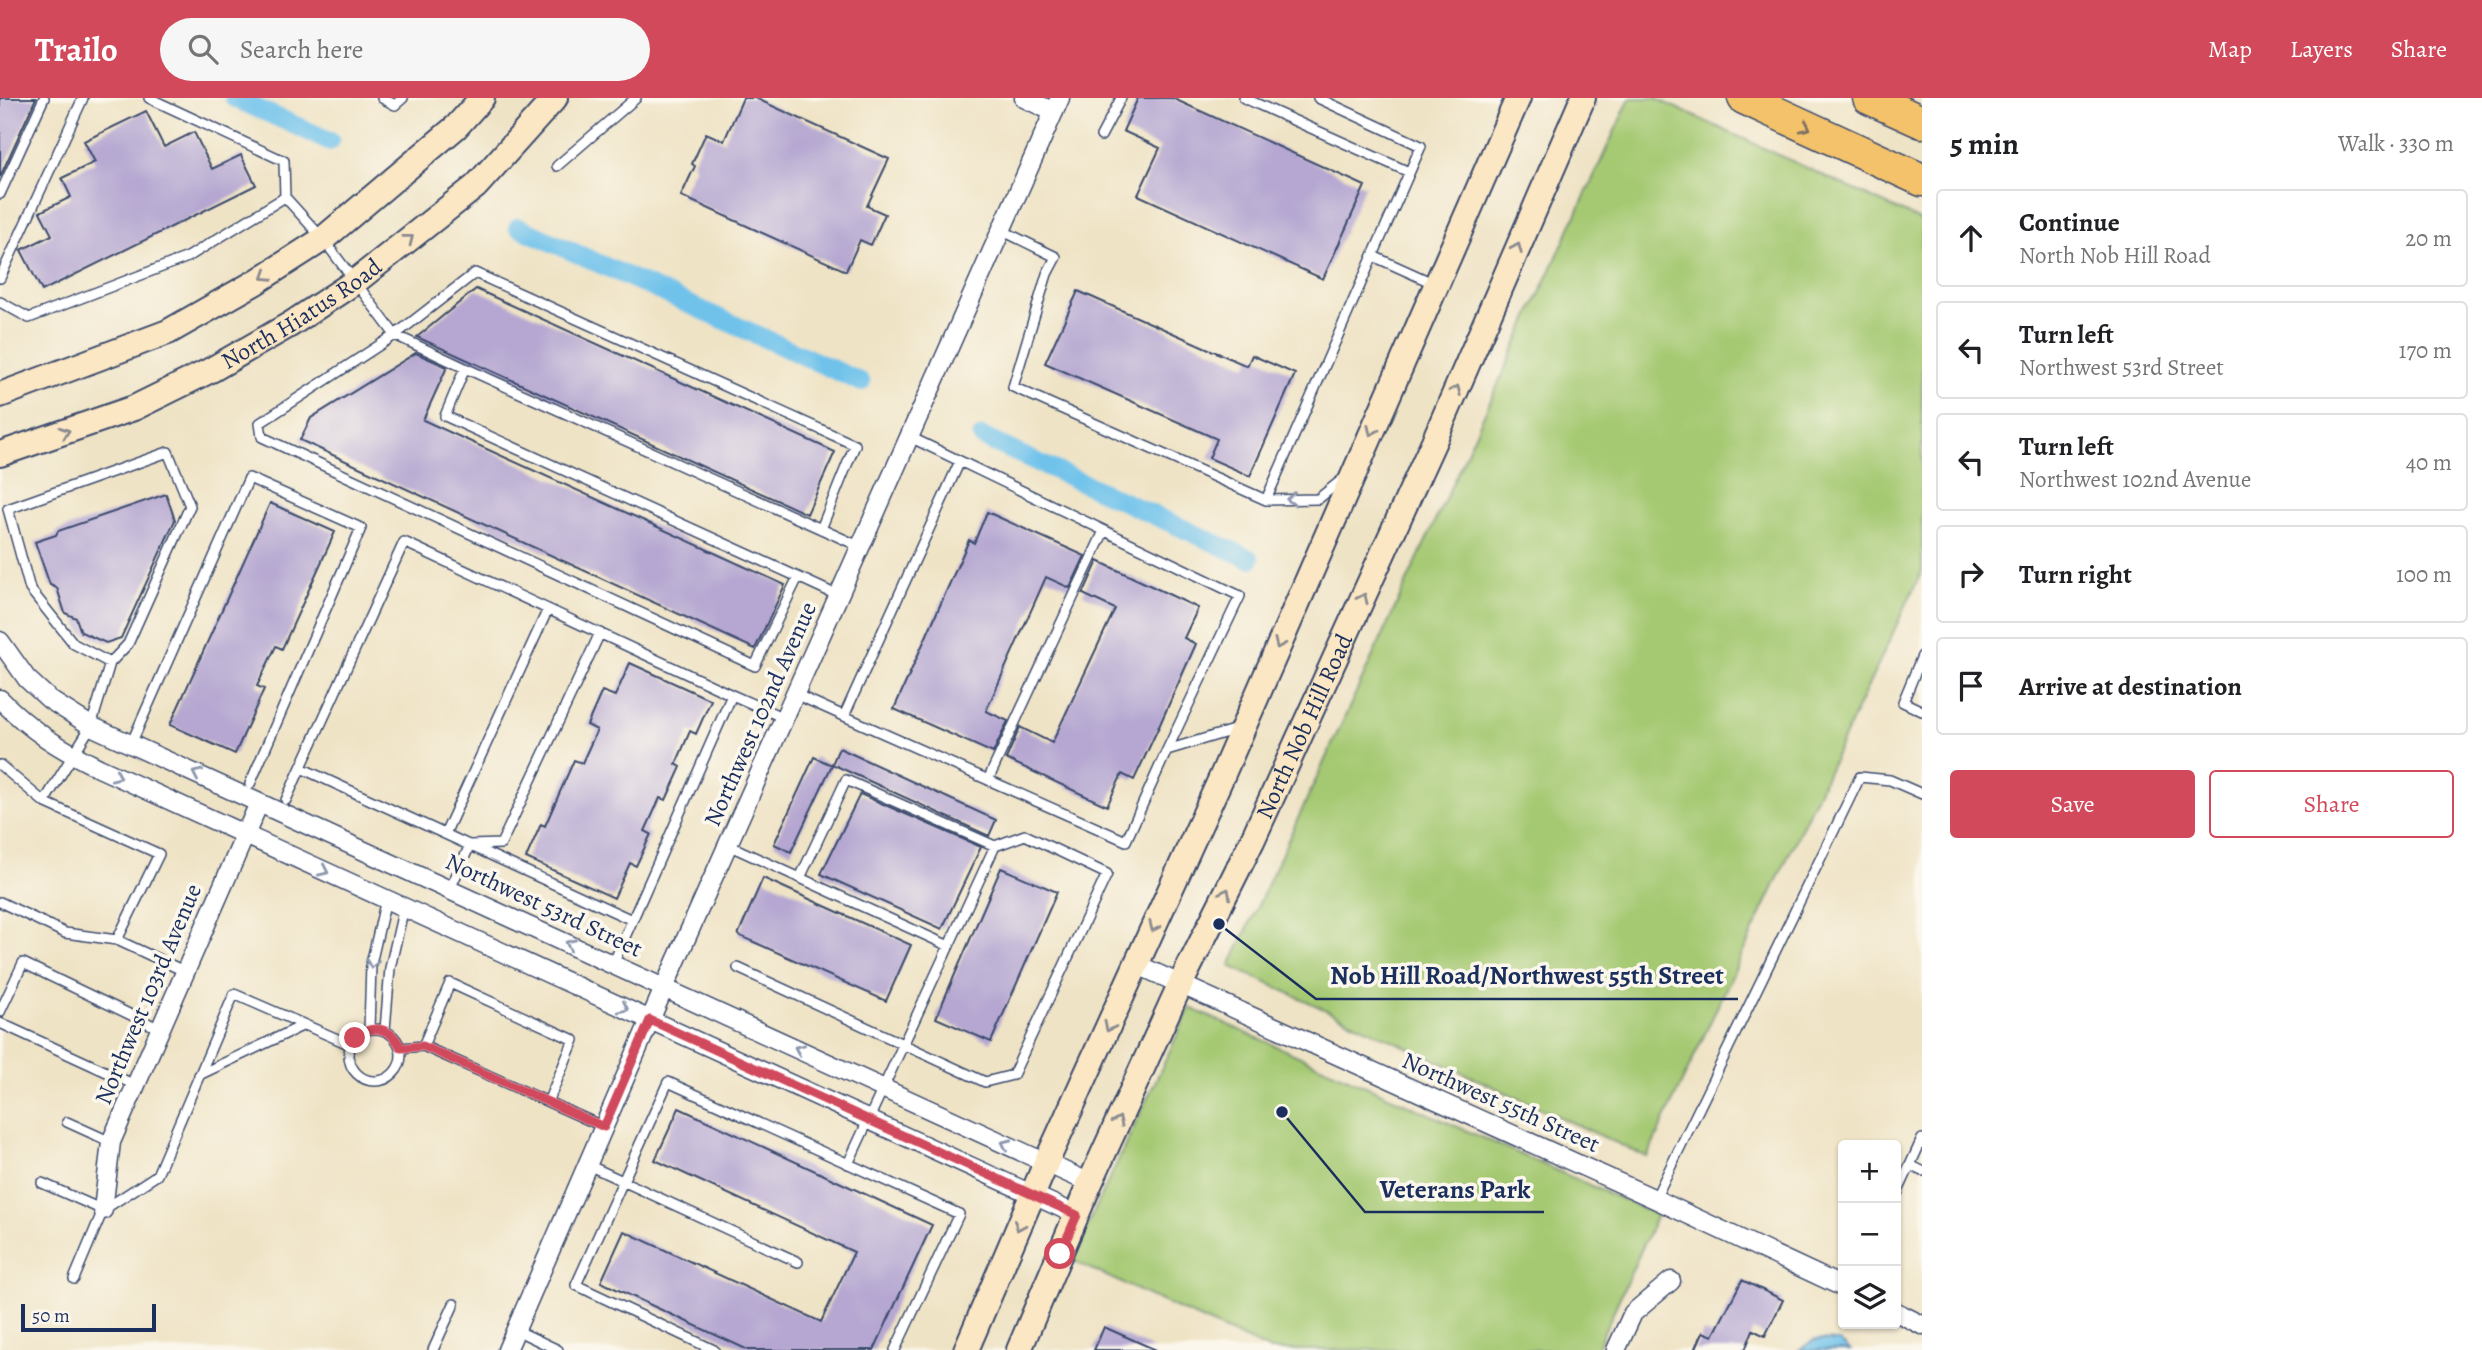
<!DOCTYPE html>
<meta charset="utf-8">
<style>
body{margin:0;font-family:Alegreya,serif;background:#f6f6f6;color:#202124}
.controls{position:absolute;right:21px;bottom:21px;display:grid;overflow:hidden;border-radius:7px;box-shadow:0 2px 5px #0004}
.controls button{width:63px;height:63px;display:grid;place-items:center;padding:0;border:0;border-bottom:2px solid #e0e0e0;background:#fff;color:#202124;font:35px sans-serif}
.scale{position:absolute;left:21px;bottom:18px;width:135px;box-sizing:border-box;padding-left:7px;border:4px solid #1b2f5e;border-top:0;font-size:19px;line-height:24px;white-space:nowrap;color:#1b2f5e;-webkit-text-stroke:5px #fbf7ec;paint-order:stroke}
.stop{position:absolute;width:21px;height:21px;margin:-16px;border:5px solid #d1495b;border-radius:50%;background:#fff}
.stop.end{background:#d1495b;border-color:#fff;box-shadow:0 2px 7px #0008}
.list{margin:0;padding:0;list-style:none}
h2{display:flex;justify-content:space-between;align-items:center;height:91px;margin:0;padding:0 28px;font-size:30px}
h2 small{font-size:23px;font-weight:400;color:#757577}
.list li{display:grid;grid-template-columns:46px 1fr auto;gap:21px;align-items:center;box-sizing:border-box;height:98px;margin:0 14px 14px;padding:0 14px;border:2px solid #e0e0e0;border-radius:7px}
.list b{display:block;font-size:26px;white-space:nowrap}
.list p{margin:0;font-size:23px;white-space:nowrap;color:#757577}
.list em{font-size:23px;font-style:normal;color:#757577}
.actions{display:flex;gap:14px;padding:21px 28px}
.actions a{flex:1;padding:16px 0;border:2px solid #d1495b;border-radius:7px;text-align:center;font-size:24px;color:#d1495b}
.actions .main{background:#d1495b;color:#fff}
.icon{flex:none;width:38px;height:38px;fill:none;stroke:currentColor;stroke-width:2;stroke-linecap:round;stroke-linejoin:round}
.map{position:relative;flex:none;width:1922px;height:1252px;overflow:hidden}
header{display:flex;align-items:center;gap:42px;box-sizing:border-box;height:98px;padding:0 35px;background:#d1495b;color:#fff}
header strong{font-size:33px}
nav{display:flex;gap:38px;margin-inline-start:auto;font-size:24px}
.search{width:490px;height:63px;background:#f6f6f6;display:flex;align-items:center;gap:18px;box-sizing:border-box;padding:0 24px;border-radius:38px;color:#757577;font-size:26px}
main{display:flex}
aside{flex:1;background:#fff}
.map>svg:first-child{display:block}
.green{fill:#a5c972;stroke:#607c68;stroke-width:2}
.water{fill:#6fc2eb;stroke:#4578a4;stroke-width:2}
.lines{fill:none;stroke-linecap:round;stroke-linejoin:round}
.canal{stroke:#6fc2eb;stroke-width:19}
.building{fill:#b5a7d1}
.lane-casing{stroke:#3b4a6d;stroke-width:12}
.street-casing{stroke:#3b4a6d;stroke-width:21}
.secondary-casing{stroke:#3b4a6d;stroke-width:28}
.highway-casing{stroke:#3b4a6d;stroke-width:35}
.lane{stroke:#fff;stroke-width:9}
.street{stroke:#fff;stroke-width:18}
.secondary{stroke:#fbe7c3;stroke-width:24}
.highway{stroke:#f4c26a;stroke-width:32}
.oneway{stroke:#7d7163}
.oneway2{stroke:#8b8b90}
.oneway3{stroke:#8d97ae}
.route{stroke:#d1495b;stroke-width:9}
.labels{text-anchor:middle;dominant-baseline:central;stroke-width:7;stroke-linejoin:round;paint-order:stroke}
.street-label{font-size:24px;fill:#1b2f5e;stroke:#fbf7ec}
.leader{fill:none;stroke:#1b2f5e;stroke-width:2.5}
.callout-dot{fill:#1b2f5e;stroke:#fbf7ec;stroke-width:2.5}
.callout-label{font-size:26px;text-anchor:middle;font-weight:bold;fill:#1b2f5e;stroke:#fbf7ec;stroke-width:7;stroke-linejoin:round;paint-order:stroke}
</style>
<header>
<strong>Trailo</strong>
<div class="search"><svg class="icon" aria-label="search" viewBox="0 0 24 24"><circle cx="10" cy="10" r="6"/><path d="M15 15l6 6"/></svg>Search here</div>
<nav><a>Map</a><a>Layers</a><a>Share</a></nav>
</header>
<main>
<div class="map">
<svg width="1922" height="1252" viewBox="0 0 1922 1252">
<rect width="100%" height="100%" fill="#fbf7ec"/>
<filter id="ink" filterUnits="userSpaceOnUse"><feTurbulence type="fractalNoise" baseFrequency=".0143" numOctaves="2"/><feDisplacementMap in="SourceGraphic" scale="14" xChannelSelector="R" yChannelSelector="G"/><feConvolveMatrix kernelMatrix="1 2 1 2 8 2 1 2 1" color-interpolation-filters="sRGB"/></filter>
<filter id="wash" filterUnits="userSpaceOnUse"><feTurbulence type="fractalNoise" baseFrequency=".00686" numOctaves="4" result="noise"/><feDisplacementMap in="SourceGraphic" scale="28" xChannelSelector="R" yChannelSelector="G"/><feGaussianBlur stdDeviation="1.57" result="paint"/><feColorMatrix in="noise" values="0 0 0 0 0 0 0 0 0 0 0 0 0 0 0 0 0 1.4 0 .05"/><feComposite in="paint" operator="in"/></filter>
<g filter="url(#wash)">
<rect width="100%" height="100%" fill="#efe3c5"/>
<!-- green -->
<path class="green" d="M 1630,0 L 1655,0 L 1922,123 L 1922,473 L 1647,1059 L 1230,868 Z
M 1190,910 L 1657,1117 L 1596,1252 L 1269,1252 L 1071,1162 Z"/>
<!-- water -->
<path class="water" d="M 1814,1242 L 1839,1243 L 1850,1252 L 1799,1252 Z"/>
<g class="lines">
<!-- canal -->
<path class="canal" d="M 234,0 L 330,43
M 518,129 L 861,284
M 982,339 L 1250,461"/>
</g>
<g id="blocks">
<!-- building -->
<path class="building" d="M 0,0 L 36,0 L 0,79 Z
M 743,0 L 755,0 L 889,61 L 867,108 L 885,116 L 871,147 L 860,142 L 846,173 L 681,98 L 695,68 L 692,66 L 706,35 L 724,43 Z
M 1138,0 L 1172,0 L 1365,88 L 1323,181 L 1138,97 L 1160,50 L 1123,33 Z
M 146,13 L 164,49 L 194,34 L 212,71 L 241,57 L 256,87 L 42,193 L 21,152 L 52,137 L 40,114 L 71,99 L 62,80 L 95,64 L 84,43 Z
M 476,191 L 835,354 L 807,416 L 417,239 Z
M 1078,193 L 1247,268 L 1252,257 L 1295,276 L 1250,378 L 1209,360 L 1217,341 L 1045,265 Z
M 416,255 L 447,269 L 423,322 L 785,487 L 755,551 L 300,342 L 311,320 Z
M 166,396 L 175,422 L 121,540 L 106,545 L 81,534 L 76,520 L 65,515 L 57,490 L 50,487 L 35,444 L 56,437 L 58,433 Z
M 270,405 L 335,434 L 282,551 L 276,548 L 257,588 L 264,591 L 235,656 L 170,627 Z
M 987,414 L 1085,458 L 1070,490 L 1046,479 L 986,613 L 1008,623 L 993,655 L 894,611 L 969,442 L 974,445 Z
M 1098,463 L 1198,510 L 1184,540 L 1196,546 L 1161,624 L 1134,682 L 1122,676 L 1107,708 L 1006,661 L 1020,629 L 1052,645 L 1115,511 L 1083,496 Z
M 630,565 L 711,602 L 696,636 L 690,633 L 676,666 L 681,669 L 666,702 L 660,700 L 645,733 L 651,736 L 636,768 L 630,765 L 614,800 L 526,760 L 541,726 L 545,728 L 574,662 L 582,665 L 597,632 L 587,627 L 602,593 L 615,598 Z
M 839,650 L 996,722 L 989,738 L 832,666 Z
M 814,659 L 832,667 L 791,754 L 774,746 Z
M 860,696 L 981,749 L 942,831 L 821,776 Z
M 1001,770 L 1057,794 L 991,944 L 936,920 Z
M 763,780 L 911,847 L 886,903 L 738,837 Z
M 679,1010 L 932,1127 L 874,1252 L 748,1252 L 601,1184 L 624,1133 L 821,1224 L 854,1154 L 655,1062 Z
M 1742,1182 L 1783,1202 L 1765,1238 L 1753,1232 L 1745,1252 L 1695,1252 L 1703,1234 L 1713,1238 Z
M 1104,1229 L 1156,1252 L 1094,1252 Z"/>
</g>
</g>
<g filter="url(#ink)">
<use href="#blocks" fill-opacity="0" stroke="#3b4a6d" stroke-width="2"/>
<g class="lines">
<!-- lane casing -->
<g class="lane-casing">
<path id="lane" d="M 149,0 L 284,63 L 285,99 L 323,141 L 395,237 L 260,325 L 262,339 L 755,568 L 798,479 L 839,498
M 382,0 L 395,7 L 403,0
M 1244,0 L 1409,74
M 1101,38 L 1121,0
M 557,68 L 636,0
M 0,96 L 44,0
M 1001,132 L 1056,159 L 1047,176 L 1013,289 L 1266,402 L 1421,48 L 1318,0
M 1373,158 L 1435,186
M 0,180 L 83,0
M 0,204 L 29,220 L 188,159 L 285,99
M 465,270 L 861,449
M 910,339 L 1240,498 L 1167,652 L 1237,631
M 1266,402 L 1318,401 L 1343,381
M 798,479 L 445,318 L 465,270 L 395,237 L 475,175 L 855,347 L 821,431
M 1922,558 L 1903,604 L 1922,613
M 795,596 L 844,618 L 960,363
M 844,618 L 1126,743 L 1167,652
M 131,646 L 249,380 L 361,430 L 250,686
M 0,667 L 44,704 L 91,628 L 110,565 L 74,546 L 30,491 L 8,411 L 168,354 L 190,408 L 128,546 L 110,565
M 301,670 L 632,822
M 988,682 L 1104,433
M 286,702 L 404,444 L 732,597
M 44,704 L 159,756 L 117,842 L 184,873
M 445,736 L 548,511
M 728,747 L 949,848
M 800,780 L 846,682 L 995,748
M 450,791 L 470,747 L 501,746 L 600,535
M 0,804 L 65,835 L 117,842
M 613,866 L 732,597 L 784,620
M 738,870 L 985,984 L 1013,977 L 1107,776 L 1025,737 L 995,748 L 848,1066
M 0,914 L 23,865 L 160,931
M 0,925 L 135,987
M349 957a26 26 0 1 1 52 0a26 26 0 1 1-52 0Z
M 369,931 L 371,866 L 386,801
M 385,932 L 390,870 L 404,809
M 423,948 L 450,885 L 574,942 L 548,1004
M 401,950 L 423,948 L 604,1029
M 199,977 L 304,927
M 67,1024 L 111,1044
M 588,1067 L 798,1164
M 1910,1067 L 1922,1073
M 42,1085 L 103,1112
M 1896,1098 L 1922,1041
M 1655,1101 L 1860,679 L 1890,682 L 1922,696
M 74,1181 L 103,1112 L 157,1077 L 234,896 L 351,947
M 516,1232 L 558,1252
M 433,1252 L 454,1206
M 714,1252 L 576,1187 L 668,984 L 959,1116 L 895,1252"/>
</g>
<!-- street casing -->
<g class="street-casing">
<path id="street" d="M 1024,0 L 1054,14
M 0,543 L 27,581 L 50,602 L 91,628 L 1090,1085
M 0,601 C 31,633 59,650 99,670 L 1077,1117
M 1138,867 L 1655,1101 L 1843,1189
M 103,1112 L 111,1044 L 259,705
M 1896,1214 L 1922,1227
M 507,1252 L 664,890 L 1060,0
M 1616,1252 L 1633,1215 L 1671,1183"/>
</g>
<!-- secondary casing -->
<g class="secondary-casing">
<g id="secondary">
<path d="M 0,297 L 168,234 L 256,184 L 323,141 L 456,29 L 482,0"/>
<path id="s1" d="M 0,356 L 134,310 L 211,272 L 291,226 L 356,183 L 476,88 L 555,0"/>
<path d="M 966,1252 L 1046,1065 L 1222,678 L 1518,0"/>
<path id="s2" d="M 1019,1252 L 1090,1085 L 1180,887 L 1252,743 L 1434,343 L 1583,0"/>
</g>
</g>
<!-- highway casing -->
<g class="highway-casing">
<path id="highway" d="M 1744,0 L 1922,82
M 1869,0 L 1922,24"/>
</g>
<!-- lane -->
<use href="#lane" class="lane"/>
<!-- street -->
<use href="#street" class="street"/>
<!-- secondary -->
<use href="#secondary" class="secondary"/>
<!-- highway -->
<use href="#highway" class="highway"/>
</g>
<!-- one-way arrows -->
<defs><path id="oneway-chevron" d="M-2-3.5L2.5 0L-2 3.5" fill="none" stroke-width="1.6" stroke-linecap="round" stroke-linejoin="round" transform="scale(1.75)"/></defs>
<use class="oneway" href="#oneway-chevron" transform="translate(1806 29) rotate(25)"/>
<g class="oneway2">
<use href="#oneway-chevron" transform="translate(409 141) rotate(-38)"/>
<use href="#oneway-chevron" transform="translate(1517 150) rotate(-67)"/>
<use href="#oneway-chevron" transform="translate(266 178) rotate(147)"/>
<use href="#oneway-chevron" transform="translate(1456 292) rotate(-67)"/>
<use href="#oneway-chevron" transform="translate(1372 333) rotate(114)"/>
<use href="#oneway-chevron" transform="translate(65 334) rotate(-19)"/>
<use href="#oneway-chevron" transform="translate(1363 500) rotate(-65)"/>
<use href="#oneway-chevron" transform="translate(1279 546) rotate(114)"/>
<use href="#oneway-chevron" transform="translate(1226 795) rotate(-63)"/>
<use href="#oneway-chevron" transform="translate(1154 829) rotate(114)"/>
<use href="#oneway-chevron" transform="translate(1109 929) rotate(115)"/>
<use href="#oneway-chevron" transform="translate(1118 1023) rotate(-66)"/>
<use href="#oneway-chevron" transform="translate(1019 1128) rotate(113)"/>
</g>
<g class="oneway3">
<use href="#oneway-chevron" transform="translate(1291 401) rotate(179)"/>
<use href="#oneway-chevron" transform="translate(197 676) rotate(-155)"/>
<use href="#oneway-chevron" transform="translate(117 678) rotate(24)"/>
<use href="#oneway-chevron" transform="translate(324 773) rotate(25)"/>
<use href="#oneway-chevron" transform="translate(570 846) rotate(-155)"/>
<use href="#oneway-chevron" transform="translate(372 866) rotate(98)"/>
<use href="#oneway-chevron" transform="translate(624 910) rotate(25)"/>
<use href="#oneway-chevron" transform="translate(799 951) rotate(-156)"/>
<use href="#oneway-chevron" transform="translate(1006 1046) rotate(-155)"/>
</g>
</g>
<g class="lines" filter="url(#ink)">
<!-- route -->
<path class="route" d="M 355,940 C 372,925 391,929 401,950 L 423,948 L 604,1029 L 650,922 L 1077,1117 L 1060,1156"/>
</g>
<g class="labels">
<!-- street labels -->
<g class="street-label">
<text stroke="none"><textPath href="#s1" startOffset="334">North Hiatus Road</textPath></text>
<text transform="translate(760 616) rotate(-66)">Northwest 102nd Avenue</text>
<text stroke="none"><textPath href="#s2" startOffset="686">North Nob Hill Road</textPath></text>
<text transform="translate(544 807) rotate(25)">Northwest 53rd Street</text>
<text transform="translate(148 896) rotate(-67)">Northwest 103rd Avenue</text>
<text transform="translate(1501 1004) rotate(24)">Northwest 55th Street</text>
</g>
</g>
<!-- callouts -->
<path class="leader" d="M1219 826L1316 901H1738M1282 1014L1365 1114H1544"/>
<g class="callout-dot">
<circle cx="1219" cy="826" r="7"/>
<circle cx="1282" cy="1014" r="7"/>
</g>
<g class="callout-label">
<text x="1527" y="886">Nob Hill Road/Northwest 55th Street</text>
<text x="1455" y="1100">Veterans Park</text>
</g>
</svg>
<div class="controls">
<button>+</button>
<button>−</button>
<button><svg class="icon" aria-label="layers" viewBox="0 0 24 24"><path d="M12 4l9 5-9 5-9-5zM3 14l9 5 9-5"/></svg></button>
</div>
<div class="scale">50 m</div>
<div class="stop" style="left:1060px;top:1156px"></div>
<div class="stop end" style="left:355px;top:940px"></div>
</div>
<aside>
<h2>5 min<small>Walk · 330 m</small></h2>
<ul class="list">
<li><svg class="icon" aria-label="ahead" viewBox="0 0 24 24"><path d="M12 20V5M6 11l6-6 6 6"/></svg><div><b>Continue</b><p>North Nob Hill Road</p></div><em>20 m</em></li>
<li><svg class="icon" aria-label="left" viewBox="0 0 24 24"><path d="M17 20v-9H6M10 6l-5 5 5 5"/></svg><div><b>Turn left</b><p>Northwest 53rd Street</p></div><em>170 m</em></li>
<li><svg class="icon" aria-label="left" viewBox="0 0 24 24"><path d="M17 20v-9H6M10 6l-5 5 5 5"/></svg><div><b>Turn left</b><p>Northwest 102nd Avenue</p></div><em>40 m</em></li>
<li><svg class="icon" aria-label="right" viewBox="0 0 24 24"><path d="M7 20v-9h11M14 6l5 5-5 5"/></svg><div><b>Turn right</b></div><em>100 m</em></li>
<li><svg class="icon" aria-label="arrive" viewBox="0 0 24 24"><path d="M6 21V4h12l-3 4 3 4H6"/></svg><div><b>Arrive at destination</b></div></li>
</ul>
<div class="actions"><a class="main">Save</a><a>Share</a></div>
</aside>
</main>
